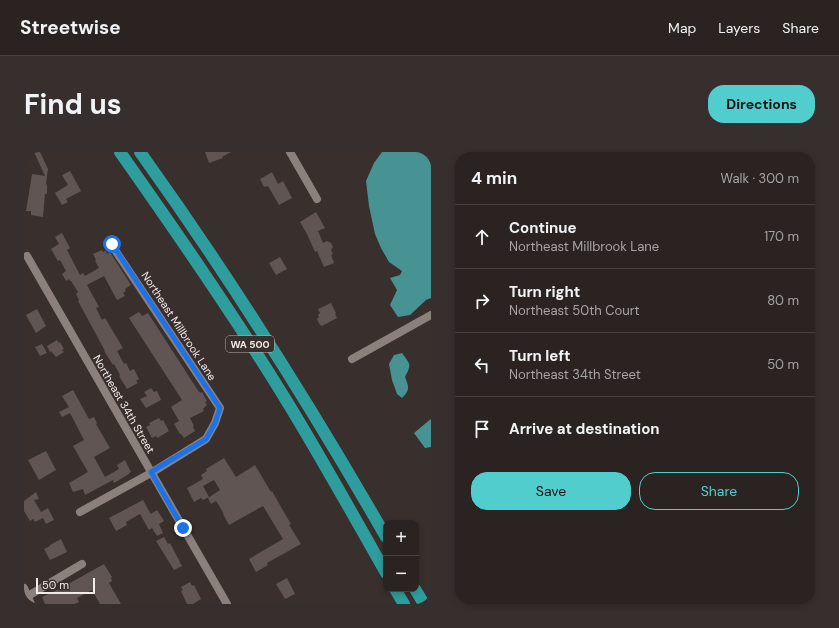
<!DOCTYPE html>
<meta charset="utf-8">
<style>
body{margin:0;font-family:"DM Sans",sans-serif;background:#372f2e;color:#f1f3f6}
.controls{position:absolute;right:12px;bottom:12px;display:grid;overflow:hidden;border-radius:8px;box-shadow:0 2px 6px #0003}
.controls button{width:36px;height:36px;display:grid;place-items:center;padding:0;border:0;border-bottom:1px solid #47403f;background:#2b2321;color:#f1f3f6;font:20px sans-serif}
.scale{position:absolute;left:12px;bottom:10px;width:59px;box-sizing:border-box;padding-left:4px;border:2px solid #f1ebe9;border-top:0;font-size:11px;line-height:14px;white-space:nowrap;color:#f1ebe9;-webkit-text-stroke:3px #392f2c;paint-order:stroke}
.stop{position:absolute;width:12px;height:12px;margin:-9px;border:3px solid #1a73e8;border-radius:50%;background:#fff}
.stop.end{background:#1a73e8;border-color:#fff;box-shadow:0 1px 4px #0008}
.list{margin:0;padding:0;list-style:none}
h2{display:flex;justify-content:space-between;align-items:center;height:52px;margin:0;padding:0 16px;font-size:17px}
h2 small{font-size:13px;font-weight:400;color:#a6a4a5}
.list li{display:grid;grid-template-columns:26px 1fr auto;gap:12px;align-items:center;box-sizing:border-box;height:64px;padding:0 16px;border-top:1px solid #47403f}
.list b{display:block;font-size:15px;white-space:nowrap}
.list p{margin:0;font-size:13px;white-space:nowrap;color:#a6a4a5}
.list em{font-size:13px;font-style:normal;color:#a6a4a5}
.actions{display:flex;gap:8px;padding:12px 16px}
.actions a{flex:1;padding:9px 0;border:1px solid #52cdcd;border-radius:16px;text-align:center;font-size:14px;color:#52cdcd}
.actions .main{background:#52cdcd;color:#111}
.icon{flex:none;width:22px;height:22px;fill:none;stroke:currentColor;stroke-width:2;stroke-linecap:round;stroke-linejoin:round}
.map{position:relative;flex:none;width:407px;height:452px;overflow:hidden;border-radius:16px}
header{display:flex;align-items:center;gap:24px;box-sizing:border-box;height:56px;padding:0 20px;background:#2b2321;border-bottom:1px solid #47403f}
header strong{font-size:19px}
nav{display:flex;gap:22px;margin-inline-start:auto;font-size:14px}
.intro{display:flex;align-items:center;justify-content:space-between;box-sizing:border-box;height:96px;padding:0 24px}
h1{margin:0;font-size:28px}
.button{padding:10px 18px;border-radius:16px;background:#52cdcd;color:#111;font-size:14px;font-weight:700}
main{display:flex;gap:24px;padding:0 24px}
aside{flex:1;background:#2b2321;border-radius:16px;box-shadow:0 2px 6px #0003}
.map>svg:first-child{display:block}
.water{fill:#479393}
.building{fill:#605552}
.lines{fill:none;stroke-linecap:round;stroke-linejoin:round}
.minor{stroke:#8c807d;stroke-width:8}
.highway{stroke:#2e9d9d;stroke-width:12}
.route{stroke:#1a73e8;stroke-width:5}
.labels{text-anchor:middle;dominant-baseline:central;stroke-width:3;stroke-linejoin:round;paint-order:stroke}
.shield{fill:#392f2c;stroke:#bab3b0;stroke-width:1}
.shield-label{font-size:10px;font-weight:bold;fill:#f1ebe9}
.street-label{font-size:11px;fill:#f1ebe9;stroke:#392f2c}
</style>
<header>
<strong>Streetwise</strong>
<nav><a>Map</a><a>Layers</a><a>Share</a></nav>
</header>
<div class="intro"><h1>Find us</h1><a class="button">Directions</a></div>
<main>
<div class="map">
<svg width="407" height="452" viewBox="0 0 407 452">
<rect width="100%" height="100%" fill="#392f2c"/>
<!-- water -->
<path class="water" d="M 358,0 L 407,0 L 407,146 L 402,148 L 386,163 L 374,165 L 366,153 L 373,138 L 366,126 L 376,123 L 378,119 L 365,110 L 357,96 L 351,82 L 345,54 L 342,29 L 350,11 Z
M 378,201 C 386,212 388,212 381,225 C 385,235 386,238 378,246 L 373,242 L 368,228 L 365,212 L 370,203 Z
M 407,267 L 407,295 L 401,296 L 390,281 L 402,271 Z"/>
<!-- building -->
<path class="building" d="M 10,0 L 16,0 L 24,17 L 22,31 L 23,34 L 23,42 L 21,42 L 19,65 L 7,63 L 7,59 L 2,59 L 8,22 L 21,24 Z
M 181,0 L 207,0 L 198,5 L 199,6 L 185,11 Z
M 46,19 L 57,39 L 42,47 L 44,50 L 38,53 L 31,41 L 44,33 L 38,23 Z
M 248,20 L 254,32 L 259,29 L 268,46 L 255,53 L 244,34 L 240,35 L 236,27 L 238,26 Z
M 292,60 L 301,76 L 294,79 L 299,91 L 303,89 L 307,91 L 309,95 L 307,98 L 309,102 L 307,103 L 310,111 L 300,115 L 293,99 L 291,100 L 283,82 L 276,70 Z
M 38,81 L 46,96 L 43,98 L 56,123 L 59,121 L 61,124 L 75,116 L 71,109 L 72,108 L 69,102 L 78,98 L 79,100 L 82,99 L 83,102 L 86,100 L 107,133 L 101,137 L 102,139 L 99,141 L 101,144 L 93,148 L 80,124 L 63,133 L 75,155 L 72,156 L 78,168 L 81,166 L 99,196 L 93,199 L 100,212 L 102,211 L 106,219 L 110,217 L 115,227 L 112,229 L 114,231 L 103,237 L 95,224 L 96,223 L 90,212 L 89,213 L 80,199 L 81,199 L 54,149 L 55,148 L 52,142 L 54,140 L 47,129 L 46,129 L 45,127 L 42,129 L 38,122 L 42,119 L 36,108 L 34,109 L 27,97 L 35,92 L 31,85 Z
M 256,105 L 263,117 L 252,123 L 245,111 Z
M 307,151 L 312,161 L 311,162 L 313,166 L 298,174 L 296,173 L 293,167 L 295,165 L 294,163 L 296,161 L 294,157 Z
M 13,157 L 22,174 L 12,181 L 2,163 Z
M 115,160 L 118,164 L 124,161 L 175,240 L 175,239 L 176,241 L 178,240 L 183,249 L 181,250 L 183,253 L 179,257 L 180,259 L 166,266 L 170,274 L 169,275 L 171,279 L 160,286 L 157,282 L 156,282 L 150,272 L 155,269 L 147,255 L 158,248 L 105,166 Z
M 33,188 L 35,191 L 36,190 L 40,197 L 38,198 L 40,200 L 32,205 L 27,199 L 26,200 L 23,194 Z
M 18,192 L 23,201 L 16,204 L 11,195 Z
M 127,236 L 130,240 L 133,239 L 137,248 L 122,256 L 116,247 L 123,244 L 120,240 Z
M 49,238 L 65,267 L 70,265 L 73,271 L 72,272 L 86,296 L 70,305 L 81,325 L 95,317 L 93,313 L 101,308 L 107,320 L 105,321 L 105,322 L 90,331 L 89,328 L 61,343 L 59,337 L 49,340 L 45,331 L 64,320 L 49,294 L 60,288 L 46,261 L 38,265 L 35,260 L 45,255 L 38,244 Z
M 135,266 L 137,269 L 139,268 L 145,279 L 135,285 L 133,286 L 132,284 L 128,286 L 122,275 L 126,273 L 125,271 Z
M 22,299 L 32,318 L 15,328 L 4,308 Z
M 200,306 L 212,325 L 231,313 L 247,340 L 248,339 L 257,355 L 267,372 L 265,373 L 277,392 L 243,411 L 244,413 L 232,420 L 225,407 L 259,387 L 239,354 L 205,373 L 199,362 L 200,362 L 192,349 L 187,352 L 184,346 L 196,338 L 190,328 L 179,334 L 185,345 L 179,348 L 177,346 L 170,350 L 163,336 L 179,327 L 177,323 L 183,319 L 182,317 Z
M 12,340 L 15,347 L 10,348 L 17,360 L 24,356 L 30,368 L 22,372 L 19,366 L 11,370 L 9,367 L 6,369 L 0,359 L 0,349 Z
M 119,348 L 126,361 L 127,362 L 133,358 L 140,369 L 135,372 L 139,381 L 133,384 L 128,376 L 125,378 L 116,362 L 102,370 L 103,373 L 92,379 L 85,366 Z
M 140,385 L 144,392 L 146,391 L 158,414 L 150,418 L 132,389 Z
M 37,387 L 43,400 L 26,408 L 20,397 L 26,394 L 26,393 Z
M 80,412 L 88,425 L 87,426 L 88,429 L 85,431 L 97,452 L 76,452 L 68,438 L 53,446 L 55,450 L 51,452 L 21,452 L 18,445 L 37,436 L 36,435 L 46,431 Z
M 263,426 L 271,442 L 261,447 L 252,432 Z
M 166,430 L 168,434 L 170,433 L 177,447 L 169,452 L 163,452 L 157,439 L 159,438 L 157,435 Z"/>
<g class="lines">
<!-- minor -->
<path class="minor" d="M 266,0 L 293,47
M 3,104 L 203,452
M 328,207 L 407,163
M 56,360 L 127,321 L 182,287 L 191,271 L 196,256 L 87,92
M 0,436 L 7,452
M 4,444 L 58,412"/>
<!-- highway -->
<path class="highway" d="M 96,0 C 153,81 210,163 262,248 C 297,305 329,363 362,421
M 116,0 C 205,124 286,253 362,385
M 371,437 L 380,452
M 391,437 L 400,452"/>
</g>
<g class="lines">
<!-- route -->
<path class="route" d="M 88,92 L 196,256 L 191,271 L 182,287 L 127,320 L 159,376"/>
</g>
<g class="labels">
<!-- shield labels -->
<rect class="shield" x="202" y="184" width="48" height="16" rx="3"/>
<g class="shield-label">
<text x="226" y="192">WA 500</text>
</g>
<!-- street labels -->
<g class="street-label">
<text transform="translate(155 174) rotate(57)">Northeast Millbrook Lane</text>
<text transform="translate(100 252) rotate(60)">Northeast 34th Street</text>
</g>
</g>
</svg>
<div class="controls">
<button>+</button>
<button>−</button>
</div>
<div class="scale">50 m</div>
<div class="stop" style="left:88px;top:92px"></div>
<div class="stop end" style="left:159px;top:376px"></div>
</div>
<aside>
<h2>4 min<small>Walk · 300 m</small></h2>
<ul class="list">
<li><svg class="icon" aria-label="ahead" viewBox="0 0 24 24"><path d="M12 20V5M6 11l6-6 6 6"/></svg><div><b>Continue</b><p>Northeast Millbrook Lane</p></div><em>170 m</em></li>
<li><svg class="icon" aria-label="right" viewBox="0 0 24 24"><path d="M7 20v-9h11M14 6l5 5-5 5"/></svg><div><b>Turn right</b><p>Northeast 50th Court</p></div><em>80 m</em></li>
<li><svg class="icon" aria-label="left" viewBox="0 0 24 24"><path d="M17 20v-9H6M10 6l-5 5 5 5"/></svg><div><b>Turn left</b><p>Northeast 34th Street</p></div><em>50 m</em></li>
<li><svg class="icon" aria-label="arrive" viewBox="0 0 24 24"><path d="M6 21V4h12l-3 4 3 4H6"/></svg><div><b>Arrive at destination</b></div></li>
</ul>
<div class="actions"><a class="main">Save</a><a>Share</a></div>
</aside>
</main>
